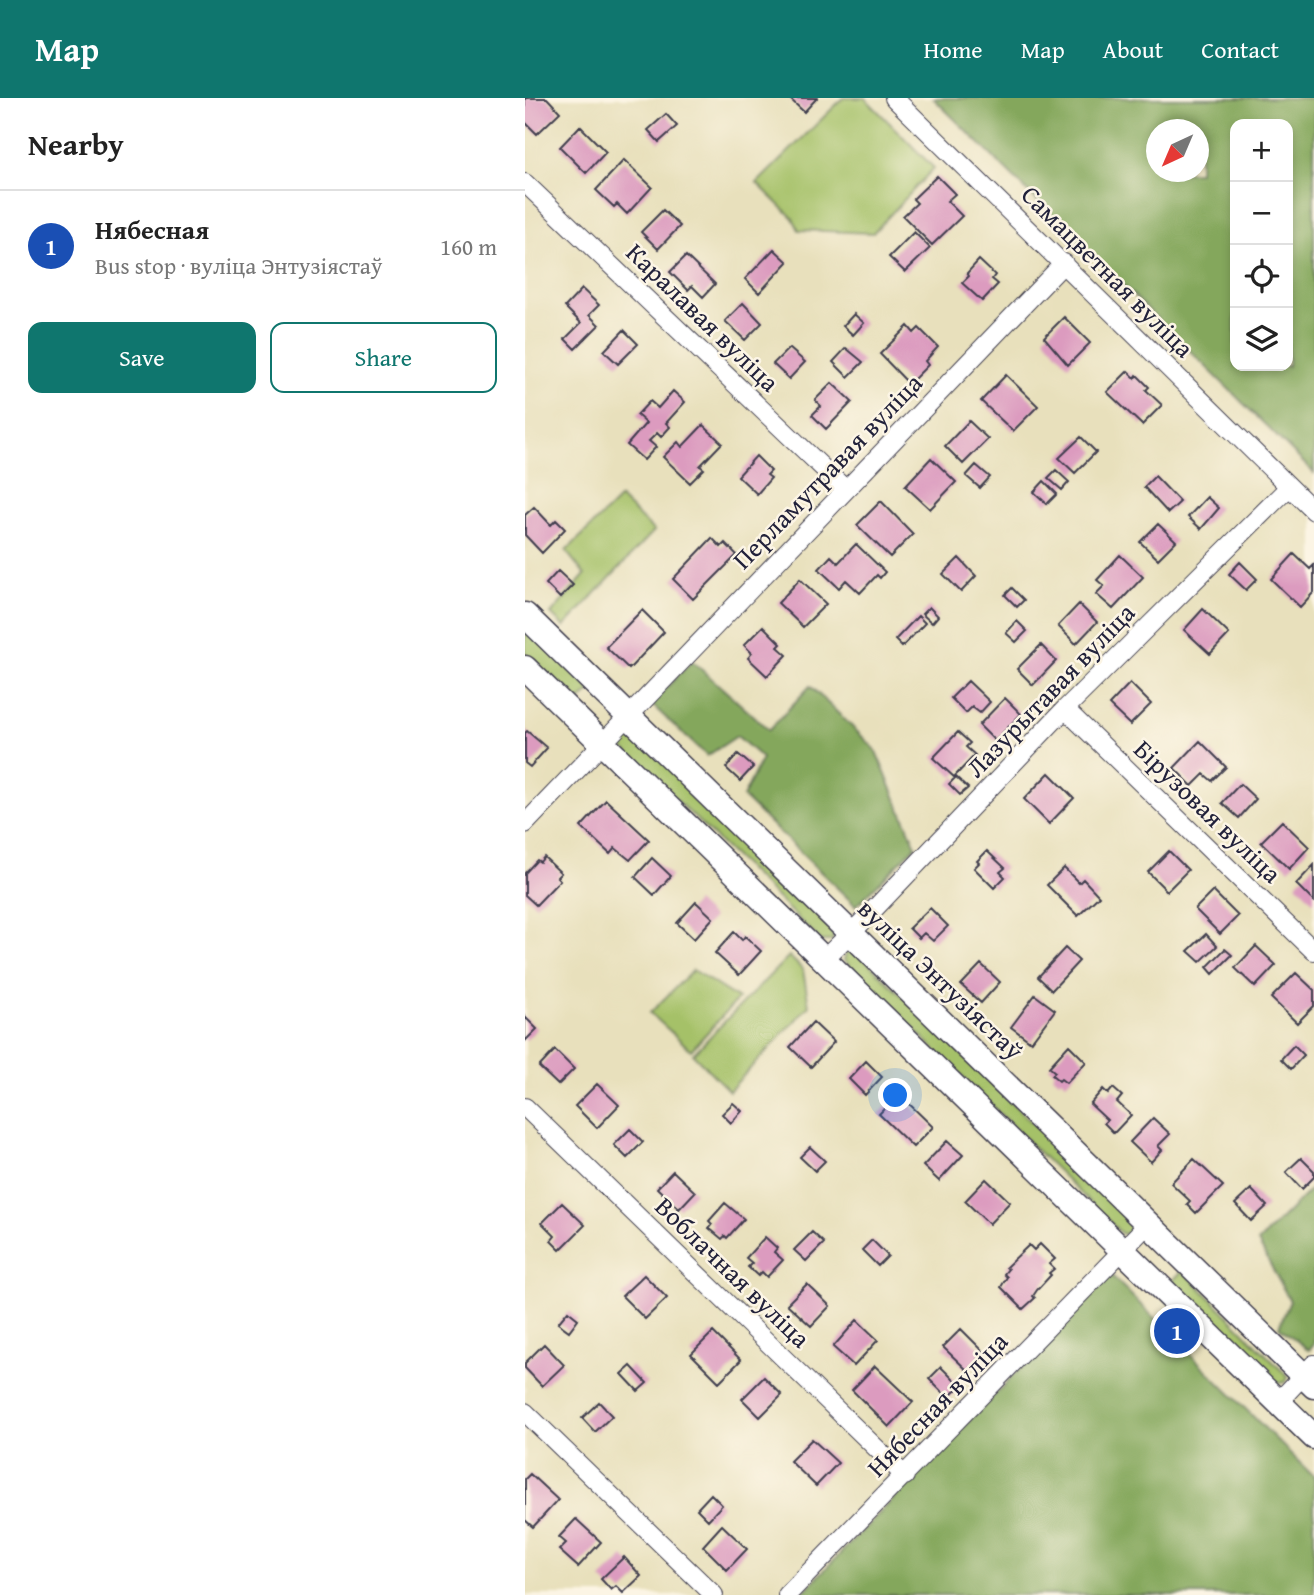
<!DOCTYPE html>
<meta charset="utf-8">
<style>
body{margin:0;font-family:"Gentium Book Plus",serif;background:#f2f2f2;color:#222}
.controls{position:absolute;right:21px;top:21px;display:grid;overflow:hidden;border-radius:14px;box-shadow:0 4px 10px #0003}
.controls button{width:63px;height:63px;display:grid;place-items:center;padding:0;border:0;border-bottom:2px solid #e0e0e0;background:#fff;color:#222;font:35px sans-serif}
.compass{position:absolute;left:621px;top:21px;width:63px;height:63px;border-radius:50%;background:#fff;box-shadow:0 4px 10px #0003;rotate:224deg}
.you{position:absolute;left:371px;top:998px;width:24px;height:24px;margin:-18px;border:5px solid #fff;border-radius:50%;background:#1a73e8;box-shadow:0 0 0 10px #1a73e833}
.badge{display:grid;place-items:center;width:46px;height:46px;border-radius:50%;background:#0f766e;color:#fff;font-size:23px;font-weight:700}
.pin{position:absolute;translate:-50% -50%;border:4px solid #fff;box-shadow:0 2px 7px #0006}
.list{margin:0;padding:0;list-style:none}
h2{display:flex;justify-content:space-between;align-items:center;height:91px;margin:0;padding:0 28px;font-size:30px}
h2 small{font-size:23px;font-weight:400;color:#767676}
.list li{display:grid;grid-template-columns:46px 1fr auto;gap:21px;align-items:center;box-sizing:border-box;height:112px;padding:0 28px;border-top:2px solid #e0e0e0}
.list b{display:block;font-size:26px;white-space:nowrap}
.list p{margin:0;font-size:23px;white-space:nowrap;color:#767676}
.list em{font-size:23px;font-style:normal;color:#767676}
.actions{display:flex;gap:14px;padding:21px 28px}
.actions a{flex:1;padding:16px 0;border:2px solid #0f766e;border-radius:14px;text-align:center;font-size:24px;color:#0f766e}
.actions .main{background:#0f766e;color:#fff}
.icon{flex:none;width:38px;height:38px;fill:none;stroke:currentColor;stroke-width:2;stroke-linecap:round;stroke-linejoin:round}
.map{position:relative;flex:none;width:789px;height:1497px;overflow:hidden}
header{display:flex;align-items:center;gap:42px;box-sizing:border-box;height:98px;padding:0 35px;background:#0f766e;color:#fff}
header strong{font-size:33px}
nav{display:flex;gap:38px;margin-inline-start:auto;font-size:24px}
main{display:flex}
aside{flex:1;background:#fff}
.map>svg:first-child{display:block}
.green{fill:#a5c168;stroke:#647252;stroke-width:2}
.forest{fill:#84a75c;stroke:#53644c;stroke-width:2;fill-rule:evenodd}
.building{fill:#dc9bbf}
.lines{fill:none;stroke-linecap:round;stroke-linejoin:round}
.street-casing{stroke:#403e4e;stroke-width:20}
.secondary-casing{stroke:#403e4e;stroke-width:27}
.street{stroke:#fff;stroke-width:18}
.secondary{stroke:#fff;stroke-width:24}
.labels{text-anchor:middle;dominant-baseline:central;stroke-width:5;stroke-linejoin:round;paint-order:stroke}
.street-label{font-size:26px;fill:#22223b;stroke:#fcf5e5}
</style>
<header>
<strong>Map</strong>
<nav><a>Home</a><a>Map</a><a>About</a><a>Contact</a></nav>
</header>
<main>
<aside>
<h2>Nearby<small></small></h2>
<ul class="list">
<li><span class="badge" style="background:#1a4fb4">1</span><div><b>Нябесная</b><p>Bus stop · вуліца Энтузіястаў</p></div><em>160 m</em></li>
</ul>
<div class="actions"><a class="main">Save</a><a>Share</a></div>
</aside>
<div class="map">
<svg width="789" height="1497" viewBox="0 0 789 1497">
<rect width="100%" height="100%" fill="#fcf5e5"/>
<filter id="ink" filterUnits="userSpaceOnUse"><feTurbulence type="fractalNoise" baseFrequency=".0143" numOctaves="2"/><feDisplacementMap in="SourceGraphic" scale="14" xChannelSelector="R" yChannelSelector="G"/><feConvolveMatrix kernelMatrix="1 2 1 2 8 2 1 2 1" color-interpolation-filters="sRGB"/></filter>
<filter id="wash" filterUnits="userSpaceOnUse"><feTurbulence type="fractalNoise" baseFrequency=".00686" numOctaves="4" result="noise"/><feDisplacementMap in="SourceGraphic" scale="28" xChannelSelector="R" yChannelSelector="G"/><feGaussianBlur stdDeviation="1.57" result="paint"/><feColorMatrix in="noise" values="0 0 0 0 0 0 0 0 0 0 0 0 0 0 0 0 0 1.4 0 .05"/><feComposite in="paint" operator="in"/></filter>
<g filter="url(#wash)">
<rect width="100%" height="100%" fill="#e8e0bc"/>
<!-- green -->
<path class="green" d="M 318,0 L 340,0 L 409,70 L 348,135 L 274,132 L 268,120 L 232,85 Z
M 95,400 L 129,433 L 39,529 L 26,516 L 60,477 L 41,453 Z
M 0,528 L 66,592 L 52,606 L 0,556 Z
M 110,634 L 307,832 L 308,843 L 296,843 L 96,648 L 99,636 Z
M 330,852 L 608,1123 L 609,1129 L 602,1135 L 597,1136 L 319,862 L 322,853 Z
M 264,858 L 278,872 L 284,908 L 204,993 L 168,956 Z
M 168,872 L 213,901 L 166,952 L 125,915 Z
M 658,1172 L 763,1279 L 761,1284 L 748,1286 L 645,1185 Z"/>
<!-- forest -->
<path class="forest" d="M 408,0 L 789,0 L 789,375 ZM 763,26 L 763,268 L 710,268 L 710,26 ZM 632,32 L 674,32 L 674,74 L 632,74 Z
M 167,563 L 244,632 L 285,588 L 350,651 L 391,748 L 331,808 L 218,699 L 237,660 L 212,638 L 182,658 L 126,606 Z
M 789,1088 L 789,1245 L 784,1252 L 754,1229 L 765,1203 L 733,1144 Z
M 586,1177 L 789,1379 L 789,1497 L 275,1497 Z"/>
<g id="blocks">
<!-- building -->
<path class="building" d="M 0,0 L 22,0 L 35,14 L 12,36 L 0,24 Z
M 264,0 L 292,0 L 279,14 Z
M 141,16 L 152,28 L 134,44 L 123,32 Z
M 55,28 L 81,54 L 61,75 L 35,49 Z
M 99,62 L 127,89 L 102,116 L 92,106 L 89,109 L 71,92 Z
M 412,78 L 430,96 L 422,103 L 437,118 L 407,147 L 378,118 L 392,105 L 388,101 Z
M 138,112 L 155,128 L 133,151 L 116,134 Z
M 389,134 L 405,150 L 380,174 L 364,159 Z
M 249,151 L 263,164 L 234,195 L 220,181 Z
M 161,158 L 190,186 L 178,199 L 167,188 L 163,192 L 145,174 Z
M 454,162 L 470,177 L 467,181 L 473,186 L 457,203 L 437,185 L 444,178 L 442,175 Z
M 57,191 L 74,207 L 64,217 L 74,227 L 50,251 L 40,241 L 56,225 L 40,209 Z
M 218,205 L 237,225 L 220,242 L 200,223 Z
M 329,216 L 339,225 L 328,237 L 318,228 Z
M 539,219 L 565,245 L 543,267 L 519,239 Z
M 383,228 L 389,235 L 394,230 L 413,249 L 400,263 L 403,267 L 384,286 L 355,256 Z
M 99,232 L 113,246 L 93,266 L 79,253 Z
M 264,250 L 280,264 L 264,281 L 248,266 Z
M 321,250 L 338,264 L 323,279 L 308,264 Z
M 603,273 L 610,280 L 612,277 L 624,289 L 621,292 L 637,307 L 617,327 L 582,294 Z
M 481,277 L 513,308 L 488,333 L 456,303 Z
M 307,285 L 327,304 L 301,331 L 287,317 L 296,308 L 290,302 Z
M 148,293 L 160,304 L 141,325 L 145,329 L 136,339 L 132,335 L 124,343 L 131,349 L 119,362 L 102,347 L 121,325 L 112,317 L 125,303 L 133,310 Z
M 444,323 L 463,341 L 438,366 L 420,348 Z
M 178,327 L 197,345 L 175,368 L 179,371 L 165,385 L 138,359 L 153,344 L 157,349 Z
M 556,339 L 571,354 L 550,375 L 534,360 Z
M 231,358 L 246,373 L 242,377 L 246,380 L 232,396 L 213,378 Z
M 406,360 L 431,384 L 405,411 L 380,388 Z
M 451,367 L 465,379 L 455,390 L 441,378 Z
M 531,372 L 544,384 L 537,392 L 523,380 Z
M 630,378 L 655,404 L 643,415 L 619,389 Z
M 519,383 L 532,396 L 522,406 L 509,394 Z
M 682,399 L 694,410 L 676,431 L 663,419 Z
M 356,403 L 388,436 L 365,459 L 332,427 Z
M 9,409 L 26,427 L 31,422 L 40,431 L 17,455 L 0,437 L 0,417 Z
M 633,426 L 651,443 L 633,461 L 615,444 Z
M 187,440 L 196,449 L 200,445 L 212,457 L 168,501 L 148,481 Z
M 331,446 L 360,474 L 355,480 L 352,477 L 335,495 L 321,482 L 314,490 L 294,471 L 306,458 L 313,465 Z
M 769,456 L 785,471 L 789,467 L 789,494 L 775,509 L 746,481 Z
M 595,457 L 618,479 L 588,511 L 571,496 L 579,488 L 572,482 Z
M 434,460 L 451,478 L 436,494 L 418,476 Z
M 715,464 L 732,481 L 721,492 L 704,476 Z
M 33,473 L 48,487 L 35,500 L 21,486 Z
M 275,481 L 301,506 L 278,529 L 253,505 Z
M 487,490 L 499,502 L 492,509 L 480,497 Z
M 554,506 L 572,524 L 551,546 L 533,528 Z
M 404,509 L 413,518 L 407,525 L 397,516 Z
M 678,511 L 704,536 L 685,556 L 659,532 Z
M 117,512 L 139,534 L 104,571 L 81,549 Z
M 393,518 L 400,525 L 377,549 L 370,542 Z
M 492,523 L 502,533 L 491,544 L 481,535 Z
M 238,528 L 256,546 L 253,549 L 262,557 L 242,578 L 223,560 L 227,555 L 219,547 Z
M 516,547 L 531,563 L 508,587 L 492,571 Z
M 443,583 L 465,604 L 455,615 L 447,609 L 441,615 L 426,600 Z
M 605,585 L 626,606 L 605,627 L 584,607 Z
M 480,600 L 496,616 L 470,643 L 454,627 Z
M 2,633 L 22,650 L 5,669 L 0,665 L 0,635 Z
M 433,634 L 445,645 L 441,649 L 450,657 L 429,679 L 408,660 Z
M 675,643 L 701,669 L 687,683 L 679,676 L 667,688 L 649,670 Z
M 213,656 L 228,669 L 215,683 L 201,670 Z
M 524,675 L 549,700 L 524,726 L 499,701 Z
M 431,679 L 443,690 L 435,697 L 424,686 Z
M 715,686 L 731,701 L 714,720 L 697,705 Z
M 81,702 L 124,742 L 105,762 L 90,750 L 85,756 L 56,729 Z
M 757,723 L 784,749 L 764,771 L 736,744 Z
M 462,753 L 480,770 L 475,774 L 480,779 L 469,790 L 449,770 L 454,765 L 452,763 Z
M 644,753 L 663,772 L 642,793 L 623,774 Z
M 19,759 L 36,775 L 32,779 L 35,782 L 11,807 L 0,797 L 0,775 L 12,762 L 15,764 Z
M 127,760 L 146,778 L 129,797 L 110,779 Z
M 789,767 L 789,804 L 771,786 Z
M 539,770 L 554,785 L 558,781 L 574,798 L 553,818 L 522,787 Z
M 688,793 L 713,818 L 695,836 L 670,811 Z
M 171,804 L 188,820 L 169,841 L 152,825 Z
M 405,810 L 423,828 L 408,843 L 399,835 L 394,840 L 384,830 Z
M 209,834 L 217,842 L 220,838 L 236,853 L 214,877 L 190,855 Z
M 681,836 L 692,848 L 675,864 L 663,853 Z
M 731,848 L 751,867 L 730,889 L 710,870 Z
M 540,850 L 554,863 L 527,892 L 513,879 Z
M 700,851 L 707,857 L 688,876 L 682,869 Z
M 456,866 L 475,884 L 456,905 L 436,887 Z
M 771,875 L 789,892 L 789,908 L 772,925 L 746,900 Z
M 510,897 L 530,912 L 506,944 L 486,929 Z
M 0,919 L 12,931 L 0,943 Z
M 288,924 L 309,944 L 286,969 L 265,949 Z
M 544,947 L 561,964 L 541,985 L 536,981 L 534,983 L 527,977 L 530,974 L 524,969 Z
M 769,947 L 779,957 L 766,971 L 756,961 Z
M 30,952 L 49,971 L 33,987 L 14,969 Z
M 341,963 L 357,979 L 340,997 L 324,981 Z
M 72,986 L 94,1007 L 72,1030 L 50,1008 Z
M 588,990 L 597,998 L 592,1004 L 606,1017 L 589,1035 L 579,1025 L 582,1022 L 565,1006 L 578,991 L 583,996 Z
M 374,996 L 408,1029 L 388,1049 L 354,1016 Z
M 208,1005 L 217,1013 L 206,1025 L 197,1016 Z
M 628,1020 L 645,1036 L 633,1048 L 637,1052 L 626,1064 L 605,1044 Z
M 105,1031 L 118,1044 L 102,1060 L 89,1047 Z
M 422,1043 L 438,1057 L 414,1083 L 398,1068 Z
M 285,1049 L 300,1063 L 290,1073 L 275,1059 Z
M 776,1060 L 789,1073 L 789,1079 L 777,1091 L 761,1074 Z
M 669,1061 L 698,1088 L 671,1115 L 662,1106 L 665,1103 L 646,1085 Z
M 148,1073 L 170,1094 L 154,1111 L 132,1090 Z
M 461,1081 L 485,1104 L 464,1126 L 440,1103 Z
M 726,1091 L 742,1108 L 726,1123 L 710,1106 Z
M 37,1105 L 60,1127 L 35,1152 L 26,1143 L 30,1138 L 17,1125 Z
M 200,1105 L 219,1121 L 202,1140 L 200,1138 L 197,1141 L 184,1130 L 187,1126 L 184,1123 Z
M 287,1134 L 299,1145 L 281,1163 L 269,1152 Z
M 240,1139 L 252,1150 L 249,1154 L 258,1162 L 242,1179 L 237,1174 L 233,1178 L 223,1169 L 227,1165 L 221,1160 Z
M 347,1142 L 363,1158 L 353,1168 L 337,1152 Z
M 515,1146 L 530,1161 L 524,1166 L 529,1171 L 524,1175 L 526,1177 L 512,1192 L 508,1198 L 510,1200 L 498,1211 L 476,1189 L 482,1179 L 479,1176 L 483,1171 L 481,1169 L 504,1147 L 509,1152 Z
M 119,1177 L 142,1200 L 120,1221 L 97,1198 Z
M 282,1186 L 305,1208 L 286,1228 L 262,1206 Z
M 43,1213 L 53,1221 L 44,1233 L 33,1225 Z
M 332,1222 L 353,1242 L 329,1268 L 308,1249 Z
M 436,1231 L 460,1255 L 443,1273 L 418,1249 Z
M 188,1234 L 216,1262 L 194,1284 L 166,1256 Z
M 19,1246 L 39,1267 L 17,1288 L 0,1270 L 0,1265 Z
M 106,1268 L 122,1285 L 113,1293 L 97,1276 Z
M 350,1268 L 388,1304 L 364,1329 L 327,1292 Z
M 416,1269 L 435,1288 L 423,1300 L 404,1281 Z
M 239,1279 L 257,1297 L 235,1319 L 217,1301 Z
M 74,1304 L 87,1318 L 70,1334 L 57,1320 Z
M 287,1341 L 313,1365 L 291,1388 L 265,1363 Z
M 5,1376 L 33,1402 L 8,1429 L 0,1422 L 0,1381 Z
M 186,1396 L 197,1407 L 183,1422 L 172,1411 Z
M 51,1421 L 76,1444 L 53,1469 L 34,1452 L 41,1445 L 34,1439 Z
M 197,1427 L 222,1451 L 202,1472 L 178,1448 Z
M 99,1459 L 116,1478 L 98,1495 L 91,1488 L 86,1492 L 76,1481 Z"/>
</g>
</g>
<g filter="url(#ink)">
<use href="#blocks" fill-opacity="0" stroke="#403e4e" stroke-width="2"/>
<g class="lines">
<!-- street casing -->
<g class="street-casing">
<path id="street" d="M 369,0 L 789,413
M 0,85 L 320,391
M 540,611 L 789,853
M 0,726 L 539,165
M 299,861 L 335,826 L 540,611 L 764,389
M 0,1009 L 380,1378
M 753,1304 L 789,1266
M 0,1314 L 189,1497
M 262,1497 L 624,1125"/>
</g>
<!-- secondary casing -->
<g class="secondary-casing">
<path id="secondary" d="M 0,517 L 789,1288
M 0,570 L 789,1339"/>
</g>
<!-- street -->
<use href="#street" class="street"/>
<!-- secondary -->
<use href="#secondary" class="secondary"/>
</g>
</g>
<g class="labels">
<!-- street labels -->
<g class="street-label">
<text transform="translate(583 173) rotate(45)">Самацветная вуліца</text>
<text transform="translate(178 219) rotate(44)">Каралавая вуліца</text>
<text transform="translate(302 373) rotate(-46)">Перламутравая вуліца</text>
<text transform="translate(525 592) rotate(-46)">Лазурытавая вуліца</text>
<text transform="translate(683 713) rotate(44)">Бірузовая вуліца</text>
<text transform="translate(416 881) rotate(44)">вуліца Энтузіястаў</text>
<text transform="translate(208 1174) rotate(44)">Воблачная вуліца</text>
<text transform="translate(412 1306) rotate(-46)">Нябесная вуліца</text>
</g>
</g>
</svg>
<div class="controls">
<button>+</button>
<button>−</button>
<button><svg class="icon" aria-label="locate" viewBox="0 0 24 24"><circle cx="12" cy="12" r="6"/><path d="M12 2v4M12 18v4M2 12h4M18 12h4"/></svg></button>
<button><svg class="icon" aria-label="layers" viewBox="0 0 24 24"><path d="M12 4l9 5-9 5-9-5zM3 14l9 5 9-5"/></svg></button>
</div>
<svg class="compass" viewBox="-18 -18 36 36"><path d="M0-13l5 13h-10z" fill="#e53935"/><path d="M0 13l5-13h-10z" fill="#767676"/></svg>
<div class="you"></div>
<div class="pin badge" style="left:652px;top:1233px;background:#1a4fb4">1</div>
</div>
</main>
